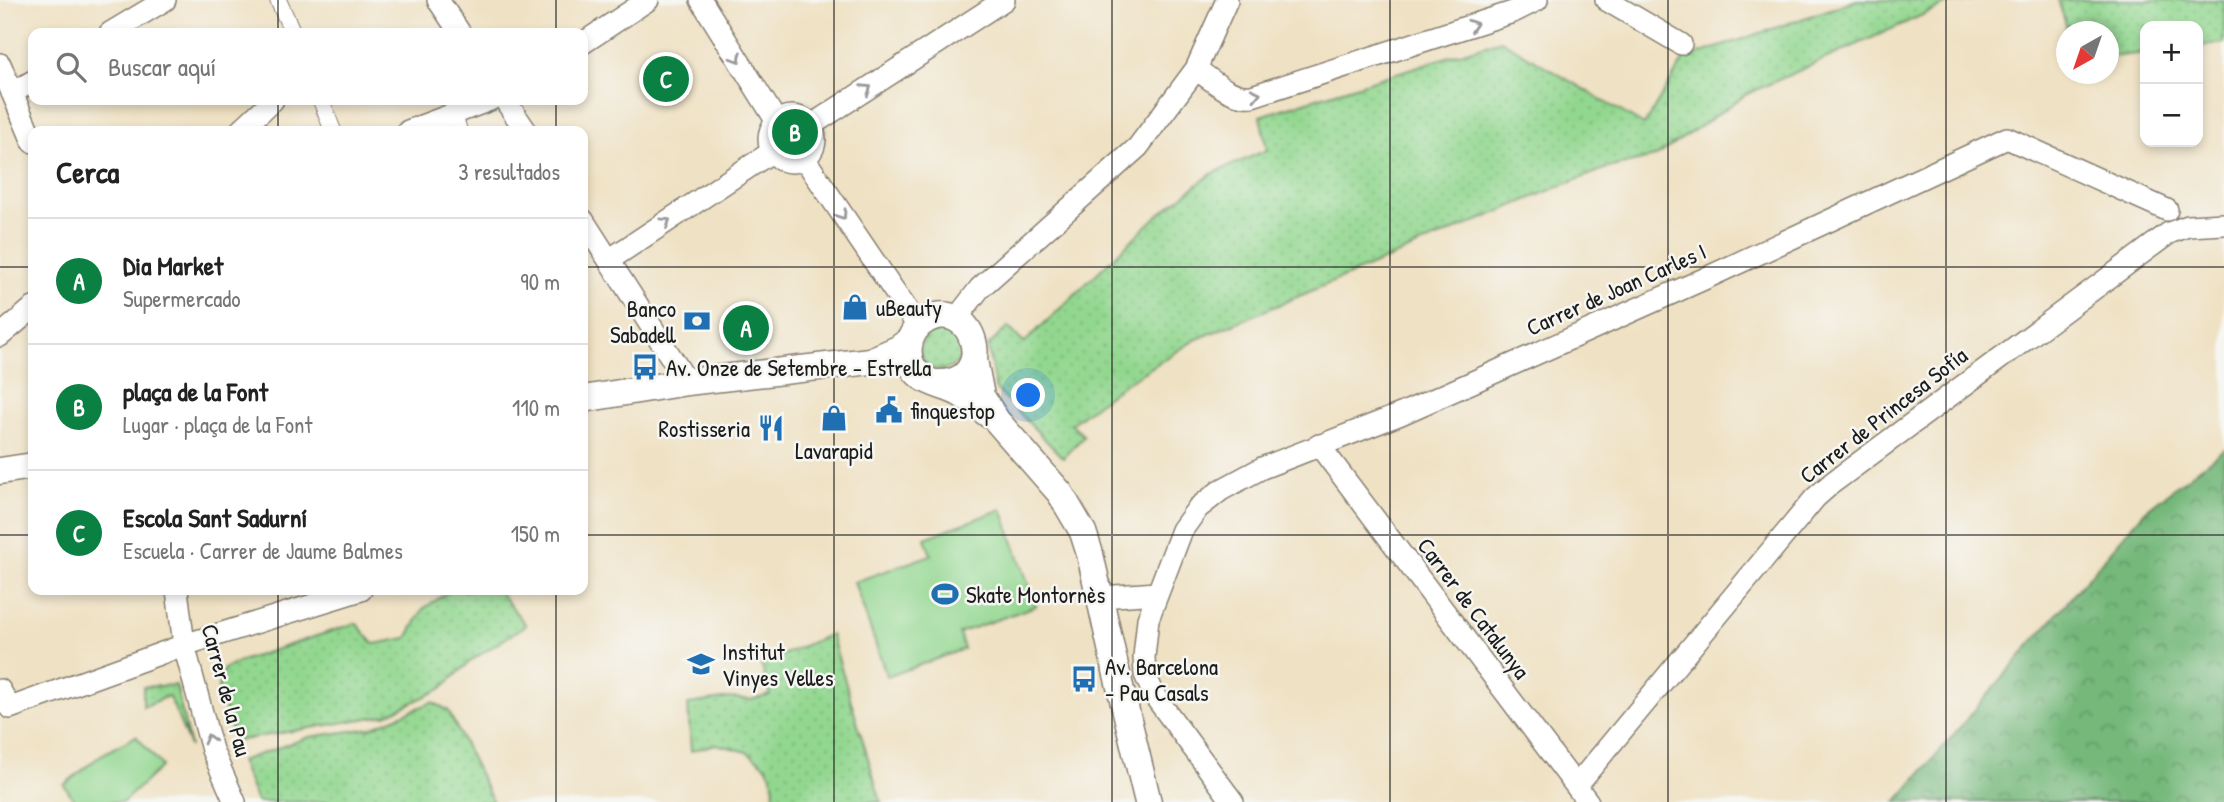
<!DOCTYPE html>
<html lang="es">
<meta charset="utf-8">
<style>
body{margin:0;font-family:"Patrick Hand",sans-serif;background:#f6f6f6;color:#222}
.controls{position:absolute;right:21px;top:21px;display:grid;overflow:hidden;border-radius:14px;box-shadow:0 4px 10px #0003}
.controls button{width:63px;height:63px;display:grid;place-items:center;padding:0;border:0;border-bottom:2px solid #e0e0e0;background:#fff;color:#222;font:35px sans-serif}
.compass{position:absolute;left:2056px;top:21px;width:63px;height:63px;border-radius:50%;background:#fff;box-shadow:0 4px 10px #0003;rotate:220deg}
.you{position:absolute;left:1029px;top:396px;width:24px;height:24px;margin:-18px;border:5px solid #fff;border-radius:50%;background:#1a73e8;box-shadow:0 0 0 10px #1a73e833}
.badge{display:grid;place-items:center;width:46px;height:46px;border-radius:50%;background:#0b8043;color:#fff;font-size:23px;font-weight:700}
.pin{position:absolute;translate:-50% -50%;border:4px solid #fff;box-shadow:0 2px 7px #0006}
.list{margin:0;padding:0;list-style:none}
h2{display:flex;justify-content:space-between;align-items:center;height:91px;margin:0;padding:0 28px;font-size:30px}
h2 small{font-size:23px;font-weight:400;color:#767676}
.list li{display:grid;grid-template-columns:46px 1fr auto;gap:21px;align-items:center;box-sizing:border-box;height:126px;padding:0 28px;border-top:2px solid #e0e0e0}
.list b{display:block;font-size:26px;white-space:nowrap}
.list p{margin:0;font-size:23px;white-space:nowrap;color:#767676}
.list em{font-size:23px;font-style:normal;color:#767676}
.icon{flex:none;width:38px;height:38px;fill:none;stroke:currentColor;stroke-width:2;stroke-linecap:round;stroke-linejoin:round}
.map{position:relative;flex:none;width:2224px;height:802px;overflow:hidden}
.search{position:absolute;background:#fff;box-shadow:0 4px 10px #0003;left:28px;top:28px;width:560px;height:77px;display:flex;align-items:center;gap:18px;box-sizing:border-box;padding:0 24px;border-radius:14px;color:#767676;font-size:26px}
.panel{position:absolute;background:#fff;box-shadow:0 4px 10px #0003;left:28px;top:126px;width:560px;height:469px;border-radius:14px}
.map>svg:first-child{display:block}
.grass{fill:url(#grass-dots);stroke:#577a56;stroke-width:2}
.forest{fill:url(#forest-crowns);stroke:#486a4b;stroke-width:2}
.garden{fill:#92d78f;stroke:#577a56;stroke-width:2}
.water{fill:url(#water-rules);stroke:#366a74;stroke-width:2}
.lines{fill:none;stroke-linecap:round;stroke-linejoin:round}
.pedestrian-casing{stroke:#867e70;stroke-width:18}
.minor-casing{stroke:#867e70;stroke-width:24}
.tertiary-casing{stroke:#867e70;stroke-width:29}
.pedestrian{stroke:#fff;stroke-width:16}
.minor{stroke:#fff;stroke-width:21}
.tertiary{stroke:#fff;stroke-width:26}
.oneway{stroke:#999}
.grid{fill:none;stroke:#1c1c1c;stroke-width:2;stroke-opacity:0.55}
.labels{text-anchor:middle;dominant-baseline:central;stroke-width:5;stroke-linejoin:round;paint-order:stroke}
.street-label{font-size:23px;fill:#1c1c1c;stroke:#f6f6f2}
.poi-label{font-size:23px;fill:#1c1c1c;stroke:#f6f6f2;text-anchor:start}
</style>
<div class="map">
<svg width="2224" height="802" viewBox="0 0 2224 802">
<defs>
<pattern id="grass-dots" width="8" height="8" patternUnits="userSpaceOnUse" patternTransform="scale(1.75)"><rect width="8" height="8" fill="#92d78f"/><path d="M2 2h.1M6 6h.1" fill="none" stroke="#7db87b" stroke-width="1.8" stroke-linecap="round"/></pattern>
<pattern id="forest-crowns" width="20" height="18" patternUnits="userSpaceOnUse" patternTransform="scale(1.75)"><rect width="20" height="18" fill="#75b87a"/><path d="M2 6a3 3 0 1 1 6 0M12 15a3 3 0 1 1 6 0" fill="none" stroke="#5f9563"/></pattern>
<pattern id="water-rules" width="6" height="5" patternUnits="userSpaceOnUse" patternTransform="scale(1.75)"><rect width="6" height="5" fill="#4fb8cc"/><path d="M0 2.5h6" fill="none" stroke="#4195a5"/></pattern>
</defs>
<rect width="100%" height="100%" fill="#f6f6f2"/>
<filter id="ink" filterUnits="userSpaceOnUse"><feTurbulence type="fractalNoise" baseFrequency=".0143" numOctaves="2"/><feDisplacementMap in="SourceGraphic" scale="14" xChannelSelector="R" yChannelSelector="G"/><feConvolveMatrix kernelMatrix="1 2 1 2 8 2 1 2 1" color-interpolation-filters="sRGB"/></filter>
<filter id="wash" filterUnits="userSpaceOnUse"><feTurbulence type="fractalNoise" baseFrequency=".00686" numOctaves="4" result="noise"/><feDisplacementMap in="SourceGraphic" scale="28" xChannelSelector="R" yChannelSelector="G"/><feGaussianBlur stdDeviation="1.57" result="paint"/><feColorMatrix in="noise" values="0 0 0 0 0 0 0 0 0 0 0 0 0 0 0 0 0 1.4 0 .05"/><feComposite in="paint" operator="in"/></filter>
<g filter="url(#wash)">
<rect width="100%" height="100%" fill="#efe1c3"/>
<!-- grass -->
<path class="grass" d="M 1857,0 L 1974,0 L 1947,4 L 1747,94 L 1655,157 L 1607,168 L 1553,189 L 1195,340 L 1117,389 L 1071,424 L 1084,436 L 1063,458 L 995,388 L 988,346 L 1008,327 L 1024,343 L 1157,216 L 1211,174 L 1267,150 L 1260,116 L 1501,40 L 1644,125 L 1684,59 Z
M 2058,0 L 2224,0 L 2224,43 L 2198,47 L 2198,26 L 2145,26 L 2145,53 L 2109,57 L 2108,32 L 2068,31 Z
M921 350a20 20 0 1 1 40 0a20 20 0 1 1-40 0Z
M 451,590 L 498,590 L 526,625 L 472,660 L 441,689 L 386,715 L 235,741 L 218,687 L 224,669 L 238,662 L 356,623 L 374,644 L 407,638 L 423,609 Z
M 831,634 L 881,802 L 770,802 L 774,793 L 773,780 L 766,766 L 747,752 L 716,744 L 691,751 L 688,704 L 730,698 L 751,700 L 770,695 L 761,664 Z
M 176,685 L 190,747 L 173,705 L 168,696 L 143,707 L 143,687 Z
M 432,702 L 448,710 L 493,802 L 257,802 L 240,761 L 309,737 L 371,728 Z"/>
<!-- forest -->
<path class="forest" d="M 2224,449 L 2224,802 L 1896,802 L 2145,511 Z"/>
<!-- garden -->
<path class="garden" d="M 1002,509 L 1036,606 L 959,633 L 964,649 L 887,677 L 854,582 L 931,555 L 925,538 Z
M 136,736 L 162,766 L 123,802 L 76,802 L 64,785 L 101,755 Z"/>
<!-- water -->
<path class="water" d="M774 140a16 16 0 1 1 32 0a16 16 0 1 1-32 0Z"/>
</g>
<g filter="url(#ink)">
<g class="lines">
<!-- pedestrian casing -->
<g class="pedestrian-casing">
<path id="pedestrian" d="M 278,0 L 293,33
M 321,100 L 333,131
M 454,114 L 459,131"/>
</g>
<!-- minor casing -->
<g class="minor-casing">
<path id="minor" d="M 438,0 L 460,33
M 701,0 L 777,122
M 1606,0 L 1681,44
M 110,33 L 165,0
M 583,43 L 648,0
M 0,64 L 33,142
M 1196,69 C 1212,80 1232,99 1252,96 L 1513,12 L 1537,0
M 12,93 L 33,81
M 505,100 L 526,131
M769 139a23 23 0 1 1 46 0a23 23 0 1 1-46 0Z
M 810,126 L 1004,0
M 240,131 L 273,100
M 408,131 L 490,100
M 804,158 L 918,326
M 583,220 L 687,382
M 609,260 L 773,151
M 956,319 L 980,288 L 1138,147 L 1196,69 L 1227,0
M 0,336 L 33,308
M 1319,445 L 1588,802
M 177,590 L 184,645 L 212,750 L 235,802
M 1101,597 L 1157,593
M 0,690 L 10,708 L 184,645 L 361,590
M 1576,786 L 1815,498 L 1832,483 L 2169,233 L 2188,226 L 2224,224
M 1233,802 L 1154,695 L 1145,674 L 1144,657 L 1148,619 L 1182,530 L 1198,508 L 1221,490 L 1262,468 L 1401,414 L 1704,279 L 2007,138 L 2167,210"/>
</g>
<!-- tertiary casing -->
<g class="tertiary-casing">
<path id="tertiary" d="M 974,360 L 981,396 L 997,421 L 1060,493 L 1083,532 L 1090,554 L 1115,666 L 1148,802
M 938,383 C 999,384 975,297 928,319 C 906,330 901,362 922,377 C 933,385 949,387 961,394 C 971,400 981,409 991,416
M 583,399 L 687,382 L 870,361 L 898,349 L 910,340
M 0,471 L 33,466"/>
</g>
<!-- pedestrian -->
<use href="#pedestrian" class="pedestrian"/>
<!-- minor -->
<use href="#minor" class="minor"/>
<!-- tertiary -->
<use href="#tertiary" class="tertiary"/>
</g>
<!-- one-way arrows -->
<defs><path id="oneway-chevron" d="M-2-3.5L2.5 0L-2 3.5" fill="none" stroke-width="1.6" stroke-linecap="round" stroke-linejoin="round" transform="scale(1.75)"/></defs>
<g class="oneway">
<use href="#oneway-chevron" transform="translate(1473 25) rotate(-18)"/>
<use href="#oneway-chevron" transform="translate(737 58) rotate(58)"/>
<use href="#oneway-chevron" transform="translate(867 89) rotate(-33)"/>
<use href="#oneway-chevron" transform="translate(1256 94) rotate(-13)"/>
<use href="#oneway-chevron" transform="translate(842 215) rotate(56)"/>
<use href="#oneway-chevron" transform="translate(666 222) rotate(-34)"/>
<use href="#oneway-chevron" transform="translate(209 739) rotate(-105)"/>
</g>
</g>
<!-- grid -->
<path class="grid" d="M 278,0 L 278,33M 556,0 L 556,33M 834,0 L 834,802M 1112,0 L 1112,802M 1390,0 L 1390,802M 1668,0 L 1668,802M 1946,0 L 1946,802M 278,100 L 278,131M 556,100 L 556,131M 0,267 L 33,267M 583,267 L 2224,267M 0,535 L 33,535M 583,535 L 2224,535M 278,590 L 278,802M 556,590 L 556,802"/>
<!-- icons -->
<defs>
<g id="shop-bare" transform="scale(2.1)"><path d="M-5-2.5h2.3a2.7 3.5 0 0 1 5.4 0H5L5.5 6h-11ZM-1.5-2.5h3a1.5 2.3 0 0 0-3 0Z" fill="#1f6fb2" stroke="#f6f6f2" stroke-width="2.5" paint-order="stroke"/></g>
<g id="bank-bare" transform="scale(2.1)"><path d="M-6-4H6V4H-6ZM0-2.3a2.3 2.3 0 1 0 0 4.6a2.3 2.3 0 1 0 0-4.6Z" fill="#1f6fb2" stroke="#f6f6f2" stroke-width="2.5" paint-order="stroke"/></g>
<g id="bus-bare" transform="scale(2.1)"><path d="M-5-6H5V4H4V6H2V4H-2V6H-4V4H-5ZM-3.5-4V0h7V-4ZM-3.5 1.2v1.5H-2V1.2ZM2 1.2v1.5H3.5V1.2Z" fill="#1f6fb2" stroke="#f6f6f2" stroke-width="2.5" paint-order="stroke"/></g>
<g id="civic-bare" transform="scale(2.1)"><path d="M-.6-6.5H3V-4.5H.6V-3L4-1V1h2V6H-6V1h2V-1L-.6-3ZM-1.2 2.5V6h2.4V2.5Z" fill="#1f6fb2" stroke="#f6f6f2" stroke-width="2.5" paint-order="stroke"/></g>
<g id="restaurant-bare" transform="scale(2.1)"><path d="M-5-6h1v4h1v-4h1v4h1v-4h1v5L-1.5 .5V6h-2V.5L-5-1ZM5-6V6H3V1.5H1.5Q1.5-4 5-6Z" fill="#1f6fb2" stroke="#f6f6f2" stroke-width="2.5" paint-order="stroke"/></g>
<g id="stadium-bare" transform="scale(2.1)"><path d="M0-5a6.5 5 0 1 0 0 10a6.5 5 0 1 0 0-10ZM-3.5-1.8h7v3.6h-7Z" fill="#1f6fb2" stroke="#f6f6f2" stroke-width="2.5" paint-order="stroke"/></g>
<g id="school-bare" transform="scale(2.1)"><path d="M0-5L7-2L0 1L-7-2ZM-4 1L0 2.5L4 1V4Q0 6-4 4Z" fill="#1f6fb2" stroke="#f6f6f2" stroke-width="2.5" paint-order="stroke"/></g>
</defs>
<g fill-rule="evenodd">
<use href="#shop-bare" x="855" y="307"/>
<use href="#bank-bare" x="697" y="321"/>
<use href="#bus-bare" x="645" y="367"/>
<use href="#civic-bare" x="889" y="410"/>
<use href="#shop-bare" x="834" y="418"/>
<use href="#restaurant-bare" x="771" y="428"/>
<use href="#stadium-bare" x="945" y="594"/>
<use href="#school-bare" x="701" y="664"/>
<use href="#bus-bare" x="1084" y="679"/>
</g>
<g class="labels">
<!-- street labels -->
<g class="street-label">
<text transform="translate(1616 289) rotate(-24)">Carrer de Joan Carles I</text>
<text transform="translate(1883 415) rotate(-38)">Carrer de Princesa Sofía</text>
<text transform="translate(1474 608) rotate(53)">Carrer de Catalunya</text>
<text transform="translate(227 690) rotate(75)">Carrer de la Pau</text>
</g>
<!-- poi labels -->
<g class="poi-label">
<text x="876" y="307">uBeauty</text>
<text x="676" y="308" text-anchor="end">Banco<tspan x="676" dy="26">Sabadell</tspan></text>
<text x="666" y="367">Av. Onze de Setembre - Estrella</text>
<text x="910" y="410">finquestop</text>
<text x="750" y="428" text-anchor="end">Rostisseria</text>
<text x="834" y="450" text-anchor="middle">Lavarapid</text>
<text x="966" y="594">Skate Montornès</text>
<text x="722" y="651">Institut<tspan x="722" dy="26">Vinyes Velles</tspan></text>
<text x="1105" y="666">Av. Barcelona<tspan x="1105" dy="26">- Pau Casals</tspan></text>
</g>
</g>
</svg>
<div class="controls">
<button>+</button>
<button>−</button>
</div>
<svg class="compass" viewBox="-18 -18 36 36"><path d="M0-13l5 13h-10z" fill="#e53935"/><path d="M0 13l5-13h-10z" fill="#767676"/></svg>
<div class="you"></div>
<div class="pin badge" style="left:746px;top:328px">A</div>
<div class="pin badge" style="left:795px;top:132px">B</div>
<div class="pin badge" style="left:666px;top:79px">C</div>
<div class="search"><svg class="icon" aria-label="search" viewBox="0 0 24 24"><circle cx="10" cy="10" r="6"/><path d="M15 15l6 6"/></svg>Buscar aquí</div>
<section class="panel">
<h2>Cerca<small>3 resultados</small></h2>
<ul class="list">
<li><span class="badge">A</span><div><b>Dia Market</b><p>Supermercado</p></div><em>90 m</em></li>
<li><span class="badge">B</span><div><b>plaça de la Font</b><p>Lugar · plaça de la Font</p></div><em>110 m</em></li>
<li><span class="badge">C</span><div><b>Escola Sant Sadurní</b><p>Escuela · Carrer de Jaume Balmes</p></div><em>150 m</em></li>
</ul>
</section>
</div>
